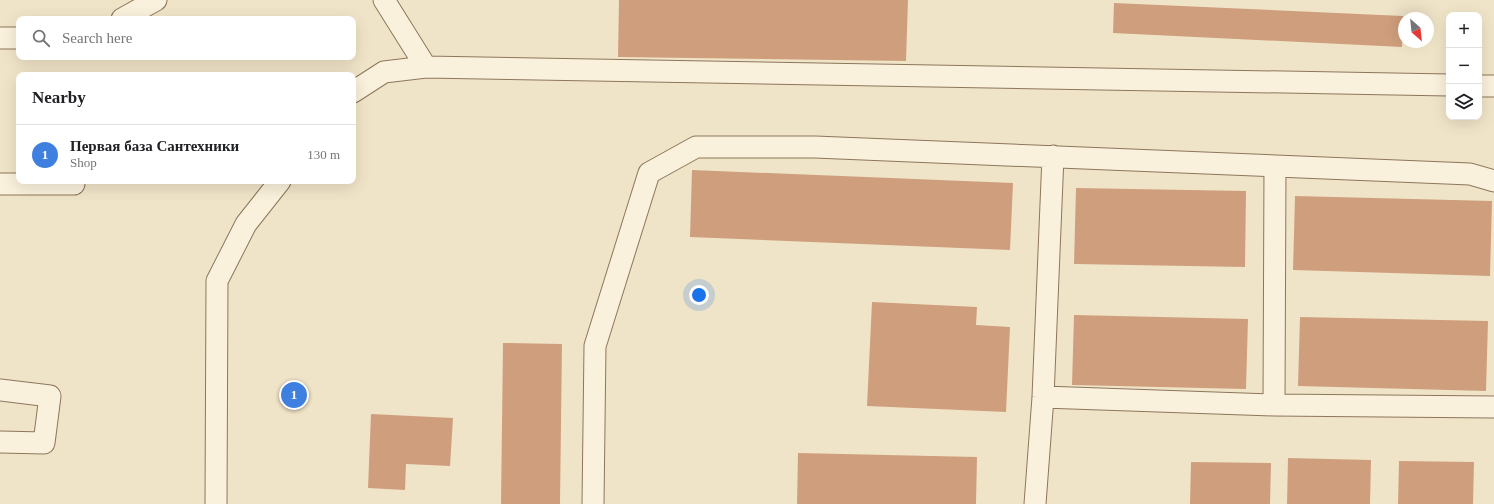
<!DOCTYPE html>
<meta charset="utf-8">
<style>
body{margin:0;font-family:"Times New Roman",serif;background:#f2f2f2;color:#202124}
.controls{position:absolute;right:12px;top:12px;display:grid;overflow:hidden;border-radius:8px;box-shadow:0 4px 16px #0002}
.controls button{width:36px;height:36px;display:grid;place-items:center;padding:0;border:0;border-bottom:1px solid #e0e0e0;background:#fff;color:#202124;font:20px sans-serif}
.compass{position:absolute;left:1398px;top:12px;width:36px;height:36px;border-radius:50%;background:#fff;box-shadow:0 4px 16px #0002;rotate:153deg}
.you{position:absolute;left:699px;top:295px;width:14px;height:14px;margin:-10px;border:3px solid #fff;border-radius:50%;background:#1a73e8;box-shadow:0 0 0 6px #1a73e833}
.badge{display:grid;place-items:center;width:26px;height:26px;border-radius:50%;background:#0f766e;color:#fff;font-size:13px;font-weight:700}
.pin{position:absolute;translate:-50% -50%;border:2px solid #fff;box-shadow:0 1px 4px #0006}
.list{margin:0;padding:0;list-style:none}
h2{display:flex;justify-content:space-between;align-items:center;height:52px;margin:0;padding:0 16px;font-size:17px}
h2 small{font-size:13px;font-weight:400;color:#757577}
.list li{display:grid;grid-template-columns:26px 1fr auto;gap:12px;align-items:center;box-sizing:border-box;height:60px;padding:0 16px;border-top:1px solid #e0e0e0}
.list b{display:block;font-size:15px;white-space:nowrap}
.list p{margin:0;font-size:13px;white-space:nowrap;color:#757577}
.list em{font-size:13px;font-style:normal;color:#757577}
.icon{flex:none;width:22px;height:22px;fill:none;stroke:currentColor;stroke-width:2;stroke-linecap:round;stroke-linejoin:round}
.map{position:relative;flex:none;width:1494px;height:504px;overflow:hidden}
.search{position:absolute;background:#fff;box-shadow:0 4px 16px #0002;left:16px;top:16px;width:340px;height:44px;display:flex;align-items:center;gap:10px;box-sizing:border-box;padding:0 14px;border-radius:8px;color:#757577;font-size:15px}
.panel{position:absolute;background:#fff;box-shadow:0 4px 16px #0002;left:16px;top:72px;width:340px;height:112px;border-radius:8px}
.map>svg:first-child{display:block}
.building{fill:#cf9f7d}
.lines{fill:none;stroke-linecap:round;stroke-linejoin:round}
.minor-casing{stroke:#8d765c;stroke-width:23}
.minor{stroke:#faf1dc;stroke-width:21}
</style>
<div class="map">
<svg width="1494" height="504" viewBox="0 0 1494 504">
<rect width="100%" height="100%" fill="#f0e4c8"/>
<!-- building -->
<path class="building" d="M 619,0 L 908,0 L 906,61 L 618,57 Z
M 1114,3 L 1403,16 L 1402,47 L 1113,33 Z
M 692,170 L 1013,183 L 1010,250 L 690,237 Z
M 1076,188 L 1246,191 L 1245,267 L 1074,264 Z
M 1295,196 L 1492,201 L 1490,276 L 1293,270 Z
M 872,302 L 977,307 L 976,325 L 1010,327 L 1006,412 L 867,406 Z
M 1074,315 L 1248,319 L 1246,389 L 1072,385 Z
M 1300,317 L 1488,321 L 1486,391 L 1298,386 Z
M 503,343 L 562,344 L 560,504 L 501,504 Z
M 371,414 L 453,418 L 450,466 L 406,464 L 405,490 L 368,488 Z
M 798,453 L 977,457 L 976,504 L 797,504 Z
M 1288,458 L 1371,460 L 1370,504 L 1287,504 Z
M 1399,461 L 1474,462 L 1473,504 L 1398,504 Z
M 1191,462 L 1271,463 L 1270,504 L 1190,504 Z"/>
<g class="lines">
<!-- minor casing -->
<g class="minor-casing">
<path id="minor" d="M 384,0 L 426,67 L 1449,85
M 122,19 L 156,0
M 0,38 L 19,38
M 1479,86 L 1494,86
M 353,92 L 384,72 L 426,67
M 0,184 L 74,184
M 0,390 L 50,396 L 44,443 L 0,442
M 1043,397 L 1274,405 L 1494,407
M 1274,405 L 1275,166
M 216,504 L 217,281 L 246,224 L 280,181
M 593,504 L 595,346 L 649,173 L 696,147 L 815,147 L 1470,174 L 1494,181
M 1035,504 L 1043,397 L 1053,156"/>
</g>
<!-- minor -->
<use href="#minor" class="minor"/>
</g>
</svg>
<div class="controls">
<button>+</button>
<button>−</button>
<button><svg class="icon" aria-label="layers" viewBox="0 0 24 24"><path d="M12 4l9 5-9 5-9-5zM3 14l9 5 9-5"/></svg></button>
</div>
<svg class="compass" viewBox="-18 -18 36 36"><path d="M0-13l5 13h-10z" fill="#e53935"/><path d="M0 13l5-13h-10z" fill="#757577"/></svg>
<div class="you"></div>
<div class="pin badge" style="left:294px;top:395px;background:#3f7fe0">1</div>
<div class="search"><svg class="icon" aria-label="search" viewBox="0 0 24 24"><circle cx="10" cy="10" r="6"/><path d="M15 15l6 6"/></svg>Search here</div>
<section class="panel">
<h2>Nearby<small></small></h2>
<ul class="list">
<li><span class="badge" style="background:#3f7fe0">1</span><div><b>Первая база Сантехники</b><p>Shop</p></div><em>130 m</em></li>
</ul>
</section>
</div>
